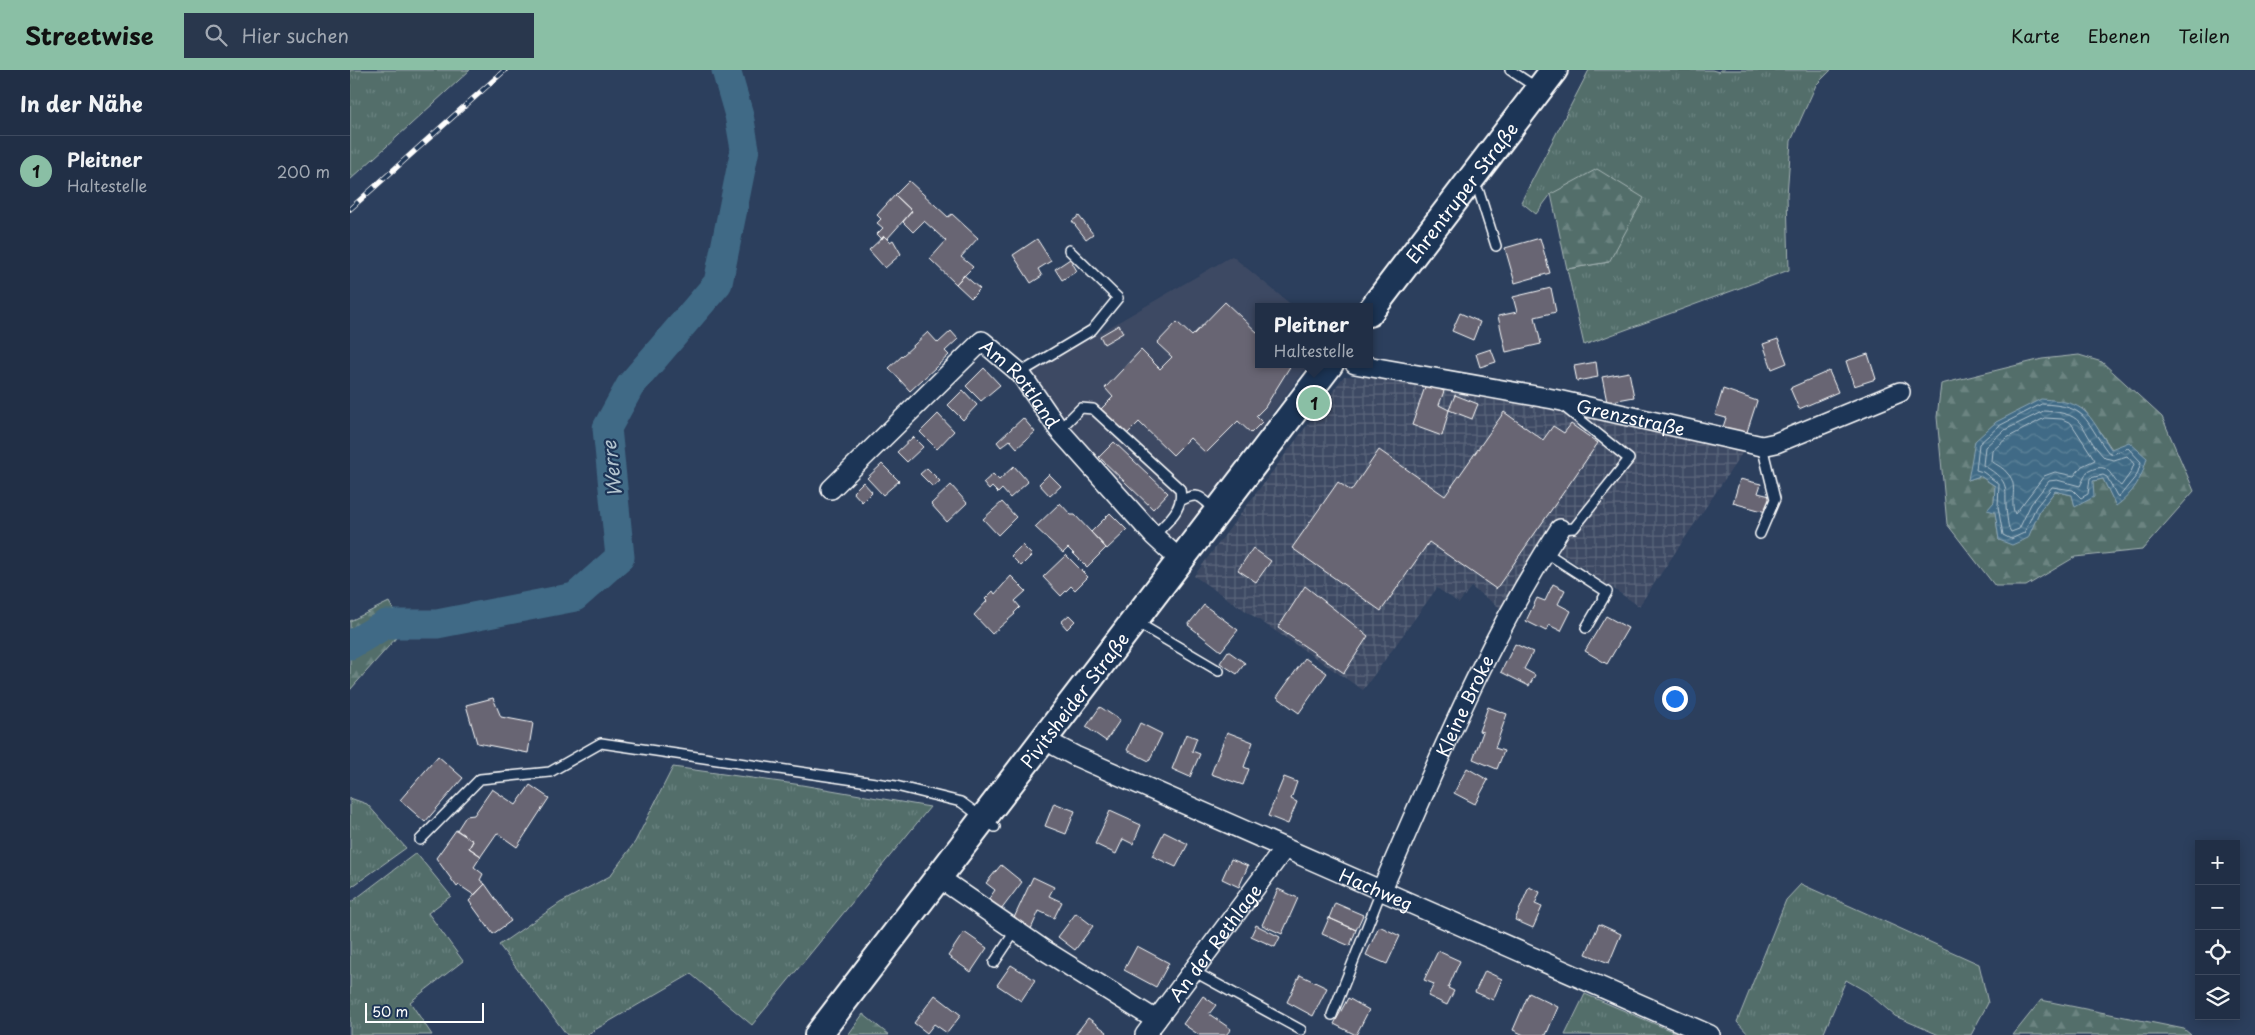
<!DOCTYPE html>
<html lang="de">
<meta charset="utf-8">
<style>
body{margin:0;font-family:"Playpen Sans",sans-serif;background:#29374d;color:#f1f3f6}
.controls{position:absolute;right:15px;bottom:15px;display:grid;overflow:hidden;border-radius:0px;box-shadow:0 2px 12px #0003}
.controls button{width:45px;height:45px;display:grid;place-items:center;padding:0;border:0;border-bottom:1px solid #3e4a5f;background:#212f46;color:#f1f3f6;font:25px sans-serif}
.scale{position:absolute;left:15px;bottom:12px;width:119px;box-sizing:border-box;padding-left:5px;border:2px solid #fff;border-top:0;font-size:14px;line-height:18px;white-space:nowrap;color:#fff;-webkit-text-stroke:4px #1d3557;paint-order:stroke}
.you{position:absolute;left:1324px;top:628px;width:18px;height:18px;margin:-12px;border:4px solid #fff;border-radius:50%;background:#1a73e8;box-shadow:0 0 0 8px #1a73e833}
.badge{display:grid;place-items:center;width:32px;height:32px;border-radius:50%;background:#8abfa5;color:#111;font-size:16px;font-weight:700}
.pin{position:absolute;translate:-50% -50%;border:2px solid #fff;box-shadow:0 1px 5px #0006}
.popup{position:absolute;left:905px;top:233px;width:118px;height:65px;box-sizing:border-box;display:grid;place-content:center;border-radius:0px;background:#212f46;filter:drop-shadow(0 1px 4px #0005);font-size:16px;white-space:nowrap;color:#a2a9b3}
.popup b{font-size:19px;color:#f1f3f6}
.popup::after{content:'';position:absolute;left:50%;top:100%;margin-left:-10px;border:10px solid transparent;border-top-color:#212f46}
.list{margin:0;padding:0;list-style:none}
h2{display:flex;justify-content:space-between;align-items:center;height:65px;margin:0;padding:0 20px;font-size:21px}
h2 small{font-size:16px;font-weight:400;color:#a2a9b3}
.list li{display:grid;grid-template-columns:32px 1fr auto;gap:15px;align-items:center;box-sizing:border-box;height:70px;padding:0 20px;border-top:1px solid #3e4a5f}
.list b{display:block;font-size:19px;white-space:nowrap}
.list p{margin:0;font-size:16px;white-space:nowrap;color:#a2a9b3}
.list em{font-size:16px;font-style:normal;color:#a2a9b3}
.icon{flex:none;width:28px;height:28px;fill:none;stroke:currentColor;stroke-width:2;stroke-linecap:round;stroke-linejoin:round}
.map{position:relative;flex:none;width:1905px;height:965px;overflow:hidden}
header{display:flex;align-items:center;gap:30px;box-sizing:border-box;height:70px;padding:0 25px;background:#8abfa5;color:#111}
header strong{font-size:24px}
nav{display:flex;gap:28px;margin-inline-start:auto;font-size:18px}
.search{width:350px;height:45px;background:#29374d;display:flex;align-items:center;gap:12px;box-sizing:border-box;padding:0 18px;border-radius:0px;color:#a2a9b3;font-size:19px}
main{display:flex}
aside{flex:1;background:#212f46}
.map>svg:first-child{display:block}
.built{fill:#3e4a64}
.industrial{fill:url(#industrial-grid)}
.grass{fill:url(#grass-tufts);stroke:#a8b6b5}
.forest{fill:url(#forest-firs);stroke:#a8b6b5;fill-rule:evenodd}
.water{fill:url(#water-waves);stroke:#8ca6b6}
.lines{fill:none;stroke-linecap:round;stroke-linejoin:round}
.shore{stroke:#b3c4cf;stroke-width:1}
.river{stroke:#406b86;stroke-width:29}
.building{fill:#686573;stroke:#fff}
.service-casing{stroke:#fff;stroke-width:12}
.minor-casing{stroke:#fff;stroke-width:22}
.secondary-casing{stroke:#fff;stroke-width:30}
.service{stroke:#1d3557;stroke-width:9}
.minor{stroke:#1d3557;stroke-width:19}
.secondary{stroke:#1d3557;stroke-width:26}
.rail-casing{stroke:#fff;stroke-width:5.5}
.rail{stroke:#1d3557;stroke-width:4;stroke-dasharray:11;stroke-linecap:butt}
.labels{text-anchor:middle;dominant-baseline:central;stroke-width:4.5;stroke-linejoin:round;paint-order:stroke}
.street-label{font-size:18px;fill:#fff;stroke:#1d3557}
.water-label{font-size:19px;font-style:italic;fill:#b3c4cf;stroke:#1d3557}
</style>
<header>
<strong>Streetwise</strong>
<div class="search"><svg class="icon" aria-label="search" viewBox="0 0 24 24"><circle cx="10" cy="10" r="6"/><path d="M15 15l6 6"/></svg>Hier suchen</div>
<nav><a>Karte</a><a>Ebenen</a><a>Teilen</a></nav>
</header>
<main>
<aside>
<h2>In der Nähe<small></small></h2>
<ul class="list">
<li><span class="badge">1</span><div><b>Pleitner</b><p>Haltestelle</p></div><em>200 m</em></li>
</ul>
</aside>
<div class="map">
<svg width="1905" height="965" viewBox="0 0 1905 965">
<defs>
<pattern id="industrial-grid" width="8" height="8" patternUnits="userSpaceOnUse" patternTransform="scale(1.25)"><rect width="8" height="8" fill="#3e4a64"/><path d="M0 4h8M4 0v8" fill="none" stroke="#5b657b"/></pattern>
<pattern id="grass-tufts" width="24" height="20" patternUnits="userSpaceOnUse" patternTransform="scale(1.25)"><rect width="24" height="20" fill="#526e6b"/><path d="M3 7l-1-3M5 7V3M7 7l1-3M15 17l-1-3M17 17v-4M19 17l1-3" fill="none" stroke="#6c8481"/></pattern>
<pattern id="forest-firs" width="22" height="20" patternUnits="userSpaceOnUse" patternTransform="scale(1.25)"><rect width="22" height="20" fill="#526e6b"/><path d="M5 1l3.5 6h-7zM16 11l3.5 6h-7z" fill="#6c8481"/></pattern>
<pattern id="water-waves" width="16" height="10" patternUnits="userSpaceOnUse" patternTransform="scale(1.25)"><rect width="16" height="10" fill="#406b86"/><path d="M0 5q4-4 8 0t8 0" fill="none" stroke="#5d8198"/></pattern>
</defs>
<rect width="100%" height="100%" fill="#2c3f5d"/>
<filter id="ink" filterUnits="userSpaceOnUse"><feTurbulence type="fractalNoise" baseFrequency=".02" numOctaves="2"/><feDisplacementMap in="SourceGraphic" scale="10" xChannelSelector="R" yChannelSelector="G"/><feConvolveMatrix kernelMatrix="1 2 1 2 8 2 1 2 1" color-interpolation-filters="sRGB"/></filter>
<g filter="url(#ink)">
<!-- built -->
<path class="built" d="M 882,186 L 944,237 L 909,237 L 909,294 L 959,294 L 817,484 L 667,311 Z"/>
<!-- industrial -->
<path class="industrial" d="M 994,306 L 1069,308 L 1233,343 L 1393,382 L 1289,536 L 1194,472 L 1157,543 L 1121,517 L 1109,533 L 1087,518 L 1013,620 L 844,506 Z"/>
<!-- grass -->
<path class="grass" d="M 0,0 L 120,0 L 0,110 Z
M 1239,0 L 1362,0 L 1369,2 L 1370,0 L 1481,0 L 1466,15 L 1441,71 L 1437,125 L 1439,200 L 1234,275 L 1217,199 L 1259,192 L 1201,124 L 1186,144 L 1171,132 Z
M 323,697 L 452,715 L 580,737 L 402,955 L 341,904 L 236,965 L 217,965 L 149,875 L 210,833 L 260,806 L 285,772 Z
M 0,728 L 17,734 L 56,778 L 0,818 Z
M 66,783 L 101,826 L 78,843 L 113,891 L 60,932 L 82,965 L 0,965 L 0,833 Z
M 1451,814 L 1629,894 L 1638,933 L 1621,965 L 1589,965 L 1545,946 L 1517,922 L 1496,910 L 1473,965 L 1399,965 L 1387,952 L 1436,830 Z
M 1235,924 L 1331,965 L 1215,965 Z"/>
<!-- forest -->
<path class="forest" d="M 1247,99 L 1294,128 L 1259,192 L 1217,199 L 1201,124 Z
M 1729,285 L 1752,292 L 1812,347 L 1844,421 L 1792,480 L 1725,487 L 1676,516 L 1645,516 L 1597,454 L 1587,347 L 1591,314 L 1692,289 ZM 1733,338 L 1762,379 L 1766,435 L 1753,409 L 1743,411 L 1725,436 L 1722,425 L 1705,421 L 1690,440 L 1678,467 L 1649,470 L 1644,433 L 1645,416 L 1630,406 L 1618,410 L 1621,399 Z
M 39,532 L 54,559 L 0,620 L 0,551 Z
M 1691,930 L 1834,959 L 1841,965 L 1663,965 Z
M 513,944 L 539,965 L 498,965 Z"/>
<!-- water -->
<path class="water" d="M 1691,329 C 1739,332 1736,342 1761,379 L 1779,372 L 1797,388 C 1792,408 1783,424 1766,436 L 1753,409 L 1743,411 L 1744,427 L 1725,437 L 1722,425 L 1705,421 L 1690,440 L 1678,468 L 1662,475 L 1649,470 L 1645,442 L 1637,440 L 1644,432 L 1645,416 L 1630,406 L 1618,410 L 1625,371 L 1646,352 Z"/>
<g class="lines">
<!-- shore -->
<path class="shore" d="M 1692,334 C 1739,336 1733,349 1758,382 L 1763,384 L 1778,378 L 1791,392 L 1787,405 L 1769,427 L 1767,426 L 1757,407 L 1753,405 L 1740,408 L 1738,424 L 1731,428 L 1723,420 L 1702,417 L 1686,437 L 1674,463 L 1661,469 L 1653,465 L 1648,437 L 1649,414 L 1633,402 L 1626,400 L 1629,374 L 1649,356 Z
M 1694,341 C 1741,343 1727,360 1755,388 L 1764,390 L 1777,386 L 1784,394 L 1781,402 L 1771,416 C 1759,408 1761,389 1737,402 L 1730,416 L 1707,410 L 1699,411 L 1681,434 L 1669,459 L 1661,462 C 1658,458 1658,453 1657,447 C 1653,417 1664,414 1633,395 L 1635,377 L 1653,361 Z
M 1695,348 L 1712,349 L 1721,353 L 1745,390 L 1732,396 L 1724,406 L 1705,402 L 1694,406 L 1665,444 C 1659,431 1669,415 1658,404 C 1654,398 1647,395 1641,391 L 1642,381 L 1657,368 Z"/>
<!-- river -->
<path class="river" d="M 0,575 L 36,554 L 87,554 L 225,527 L 270,487 L 257,358 L 280,316 L 368,213 L 395,79 L 389,45 L 376,0"/>
</g>
<!-- building -->
<path class="building" d="M 559,111 L 598,147 L 602,144 L 628,168 L 611,187 L 623,197 L 606,214 L 580,189 L 596,171 L 574,151 L 563,162 L 553,152 L 562,141 L 545,125 Z
M 545,125 L 562,141 L 537,169 L 534,166 L 532,169 L 527,164 L 533,158 L 527,153 L 531,149 L 527,145 Z
M 729,146 L 743,164 L 736,169 L 722,151 Z
M 534,166 L 540,172 L 543,170 L 551,184 L 535,198 L 519,180 Z
M 1190,168 L 1200,203 L 1165,213 L 1155,178 Z
M 687,169 L 701,191 L 688,199 L 692,206 L 681,213 L 663,185 Z
M 720,189 L 727,201 L 712,210 L 705,199 Z
M 614,205 L 630,219 L 621,228 L 606,214 Z
M 1201,218 L 1206,242 L 1185,247 L 1191,274 L 1156,282 L 1148,246 L 1167,242 L 1163,227 Z
M 875,232 L 909,264 L 909,294 L 941,295 L 915,337 L 906,346 L 912,352 L 901,363 L 888,351 L 856,383 L 840,368 L 823,385 L 789,352 L 777,364 L 751,339 L 763,327 L 755,318 L 791,280 L 810,299 L 822,287 L 807,273 L 827,252 L 842,266 Z
M 1110,243 L 1130,252 L 1123,270 L 1102,261 Z
M 769,255 L 773,263 L 754,274 L 750,266 Z
M 601,261 L 608,269 L 595,281 L 599,285 L 560,321 L 539,298 L 578,262 L 588,273 Z
M 1428,269 L 1437,293 L 1422,299 L 1413,274 Z
M 1141,279 L 1146,292 L 1130,297 L 1126,284 Z
M 1518,284 L 1526,309 L 1504,316 L 1496,291 Z
M 1246,292 L 1248,307 L 1227,311 L 1224,296 Z
M 634,298 L 650,315 L 631,331 L 616,316 Z
M 1479,301 L 1488,322 L 1449,339 L 1440,318 Z
M 1279,302 L 1284,327 L 1257,332 L 1252,307 Z
M 1076,314 L 1094,321 L 1089,335 L 1099,340 L 1092,366 L 1062,355 Z
M 1373,319 L 1407,331 L 1396,365 L 1373,357 L 1376,348 L 1365,345 Z
M 613,320 L 627,335 L 613,350 L 598,335 Z
M 1105,325 L 1128,334 L 1122,349 L 1099,340 Z
M 1154,342 L 1193,370 L 1203,356 L 1214,363 L 1221,354 L 1248,373 L 1146,519 L 1079,472 L 1031,541 L 942,478 L 988,412 L 1001,421 L 1029,380 L 1095,426 Z
M 588,344 L 604,361 L 587,379 L 570,362 Z
M 673,348 L 685,362 L 667,378 L 660,370 L 651,377 L 647,372 Z
M 563,367 L 573,377 L 557,392 L 547,382 Z
M 764,372 L 818,423 L 803,439 L 749,387 Z
M 532,394 L 549,411 L 533,425 L 517,408 Z
M 664,396 L 678,412 L 660,428 L 652,419 L 648,423 L 642,417 L 639,420 L 633,413 L 643,404 L 649,410 Z
M 577,398 L 590,411 L 583,417 L 570,404 Z
M 699,404 L 711,416 L 700,426 L 689,414 Z
M 1390,409 L 1411,414 L 1408,423 L 1420,426 L 1416,442 L 1383,433 Z
M 513,412 L 522,422 L 512,432 L 503,422 Z
M 601,415 L 617,433 L 597,452 L 581,434 Z
M 652,432 L 666,447 L 648,465 L 633,449 Z
M 710,433 L 721,445 L 725,445 L 756,478 L 737,497 L 718,478 L 713,483 L 685,457 Z
M 760,443 L 777,460 L 757,479 L 741,462 Z
M 672,475 L 682,485 L 671,496 L 661,486 Z
M 903,478 L 921,491 L 906,512 L 888,500 Z
M 716,485 L 738,507 L 725,520 L 721,516 L 711,526 L 693,507 Z
M 661,506 L 676,521 L 665,531 L 670,537 L 664,543 L 665,544 L 642,564 L 624,545 L 637,531 L 635,529 L 643,521 L 645,524 Z
M 1203,514 L 1215,520 L 1208,534 L 1221,541 L 1211,561 L 1199,555 L 1196,561 L 1176,551 L 1187,528 L 1195,531 Z
M 955,516 L 1018,566 L 994,603 L 928,558 Z
M 854,535 L 888,560 L 871,581 L 838,555 Z
M 719,545 L 725,551 L 717,559 L 711,552 Z
M 1256,546 L 1278,558 L 1257,594 L 1235,581 Z
M 1165,574 L 1183,582 L 1174,599 L 1185,605 L 1179,616 L 1151,602 Z
M 878,581 L 895,593 L 887,604 L 870,593 Z
M 955,588 L 977,603 L 949,643 L 927,627 Z
M 143,628 L 151,647 L 183,653 L 178,683 L 127,673 L 116,635 Z
M 750,637 L 770,650 L 756,671 L 736,657 Z
M 1138,637 L 1157,644 L 1145,678 L 1154,681 L 1147,699 L 1123,689 L 1133,662 L 1129,661 Z
M 790,653 L 812,664 L 799,691 L 777,680 Z
M 877,662 L 903,672 L 894,697 L 899,699 L 893,715 L 861,704 Z
M 836,664 L 847,668 L 842,681 L 850,684 L 840,707 L 822,699 Z
M 88,686 L 113,708 L 75,752 L 50,730 Z
M 1117,698 L 1138,710 L 1125,734 L 1104,723 Z
M 934,707 L 947,712 L 941,729 L 947,732 L 938,754 L 918,746 Z
M 180,715 L 199,728 L 167,777 L 147,763 L 131,786 L 119,778 L 123,771 L 107,760 L 116,746 L 124,745 L 142,719 L 166,735 Z
M 704,733 L 725,741 L 716,764 L 695,756 Z
M 760,741 L 791,755 L 783,774 L 773,769 L 766,784 L 745,774 Z
M 106,760 L 123,771 L 119,778 L 131,786 L 124,797 L 133,804 L 130,810 L 135,814 L 124,825 L 109,815 L 107,817 L 86,788 Z
M 814,762 L 838,774 L 826,797 L 802,786 Z
M 881,789 L 898,796 L 889,817 L 872,809 Z
M 651,795 L 672,812 L 651,840 L 638,830 L 645,820 L 636,813 Z
M 683,807 L 704,817 L 699,826 L 712,832 L 704,848 L 689,841 L 681,859 L 663,850 Z
M 135,814 L 161,851 L 143,864 L 119,831 Z
M 1179,817 L 1190,822 L 1185,834 L 1192,837 L 1183,858 L 1165,850 Z
M 928,819 L 948,828 L 932,864 L 912,855 Z
M 985,833 L 1013,845 L 1006,860 L 979,848 Z
M 726,843 L 743,856 L 725,880 L 708,867 Z
M 979,848 L 1006,860 L 1000,876 L 972,864 Z
M 1249,854 L 1271,864 L 1259,893 L 1236,884 Z
M 906,855 L 930,867 L 925,877 L 901,866 Z
M 1029,856 L 1050,866 L 1037,894 L 1016,885 Z
M 614,862 L 637,878 L 621,902 L 598,886 Z
M 787,876 L 819,893 L 806,917 L 774,900 Z
M 1088,881 L 1110,891 L 1098,918 L 1104,921 L 1097,935 L 1078,926 L 1084,914 L 1074,910 Z
M 661,895 L 685,910 L 671,931 L 647,915 Z
M 1135,901 L 1152,909 L 1143,930 L 1125,922 Z
M 950,905 L 977,918 L 963,946 L 937,932 Z
M 1179,923 L 1208,937 L 1196,965 L 1174,965 L 1163,960 Z
M 585,925 L 611,945 L 597,963 L 584,954 L 577,963 L 564,953 Z
M 853,926 L 866,935 L 859,944 L 881,959 L 876,965 L 849,965 L 833,954 Z
M 998,928 L 1019,940 L 1006,965 L 984,954 Z
M 738,948 L 757,962 L 755,965 L 725,965 Z"/>
<g class="lines">
<!-- service casing -->
<g class="service-casing">
<path id="service" d="M 1160,0 L 1187,18
M 1121,114 L 1129,122 L 1146,176
M 670,303 L 742,260 L 768,228 L 719,180
M 709,360 L 731,338 L 743,339 L 830,419 C 834,440 817,451 804,466
M 832,430 C 849,421 852,428 865,440
M 1210,459 L 1224,458 L 1279,389 L 1213,336
M 1410,464 L 1425,429 L 1412,376
M 1195,482 L 1257,522 L 1236,558
M 786,552 L 869,601
M 70,770 L 130,709 L 200,702 L 251,673 L 546,716 L 611,732 L 645,757
M 644,893 L 666,860
M 843,901 L 951,960
M 982,945 L 1032,819"/>
</g>
<!-- minor casing -->
<g class="minor-casing">
<g id="minor">
<path id="s1" d="M 1005,294 L 1203,329 L 1412,376 L 1426,373 L 1550,322"/>
<path id="s2" d="M 481,419 L 632,271 L 670,303 L 709,360 L 804,466 L 830,490"/>
<path id="s3" d="M 695,667 L 706,676 L 725,686 C 936,780 1149,871 1360,965"/>
<path d="M 588,807 L 694,880 L 806,950"/>
<path id="s4" d="M 1032,819 C 1086,696 1136,571 1210,459"/>
<path id="s5" d="M 795,965 L 934,779"/>
</g>
</g>
<!-- secondary casing -->
<g class="secondary-casing">
<g id="secondary">
<path id="s6" d="M 1019,243 L 1204,0"/>
<path id="s7" d="M 468,965 L 980,294"/>
</g>
</g>
<!-- service -->
<use href="#service" class="service"/>
<!-- minor -->
<use href="#minor" class="minor"/>
<!-- secondary -->
<use href="#secondary" class="secondary"/>
<!-- rail casing -->
<g class="rail-casing">
<path id="rail" d="M 0,139 L 155,0"/>
</g>
<!-- rail -->
<use href="#rail" class="rail"/>
</g>
</g>
<g class="labels">
<!-- street labels -->
<g class="street-label">
<text stroke="none"><textPath href="#s6" startOffset="152">Ehrentruper Straße</textPath></text>
<text stroke="none"><textPath href="#s2" startOffset="269">Am Rottland</textPath></text>
<text stroke="none"><textPath href="#s1" startOffset="281">Grenzstraße</textPath></text>
<text stroke="none"><textPath href="#s7" startOffset="422">Pivitsheider Straße</textPath></text>
<text stroke="none"><textPath href="#s4" startOffset="201">Kleine Broke</textPath></text>
<text stroke="none"><textPath href="#s3" startOffset="365">Hachweg</textPath></text>
<text stroke="none"><textPath href="#s5" startOffset="116">An der Rethlage</textPath></text>
</g>
<!-- water labels -->
<g class="water-label">
<text transform="translate(261 399) rotate(-96)">Werre</text>
</g>
</g>
</svg>
<div class="controls">
<button>+</button>
<button>−</button>
<button><svg class="icon" aria-label="locate" viewBox="0 0 24 24"><circle cx="12" cy="12" r="6"/><path d="M12 2v4M12 18v4M2 12h4M18 12h4"/></svg></button>
<button><svg class="icon" aria-label="layers" viewBox="0 0 24 24"><path d="M12 4l9 5-9 5-9-5zM3 14l9 5 9-5"/></svg></button>
</div>
<div class="scale">50 m</div>
<div class="you"></div>
<div class="pin badge" style="left:964px;top:333px">1</div>
<div class="popup"><b>Pleitner</b>Haltestelle</div>
</div>
</main>
